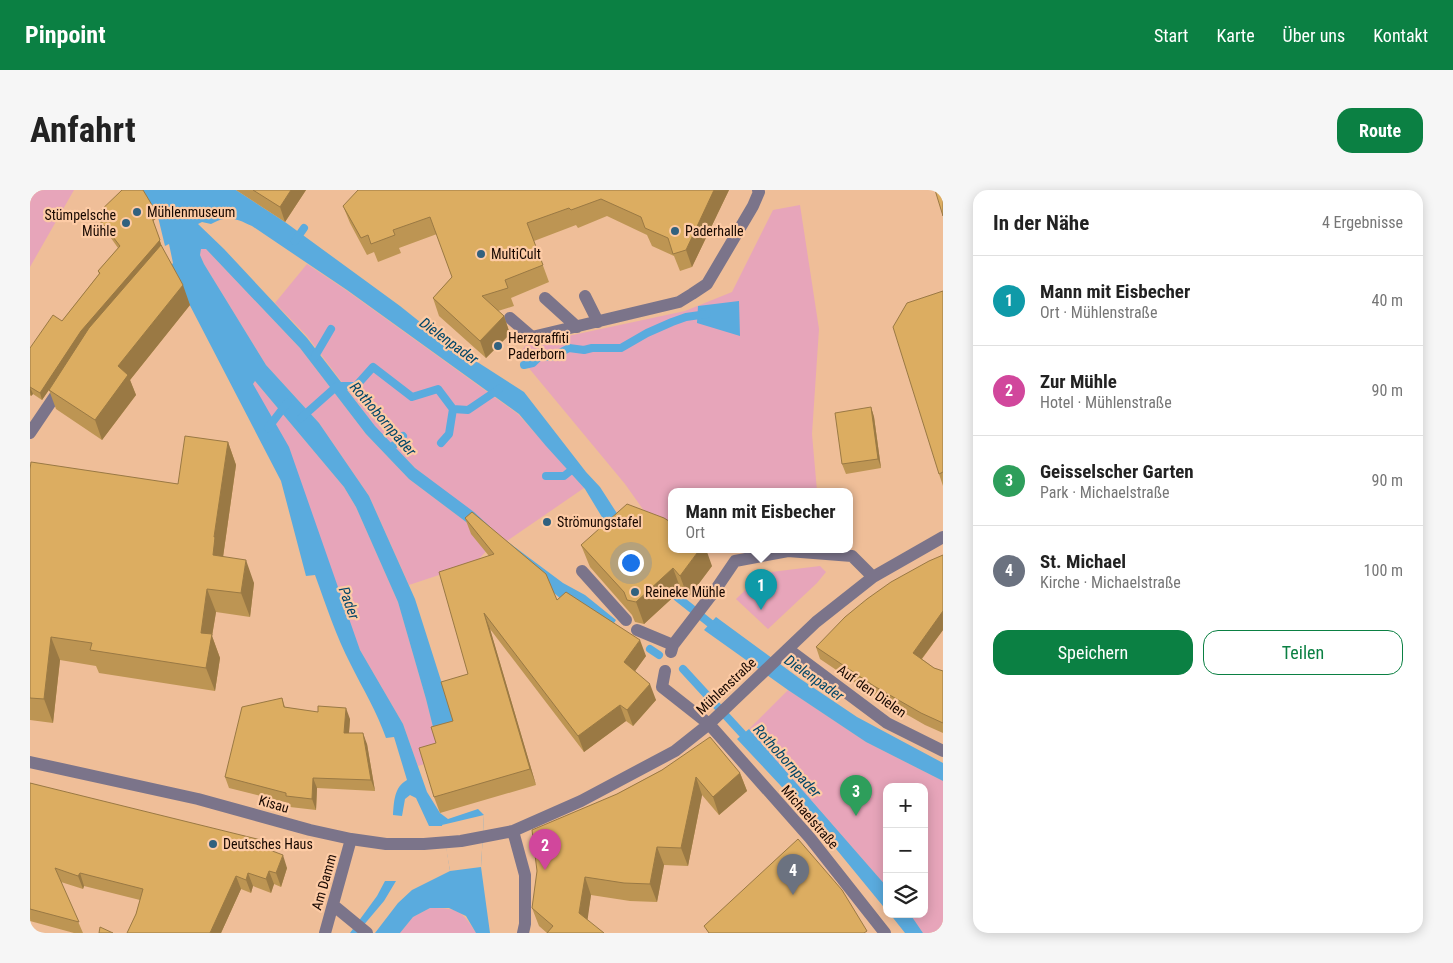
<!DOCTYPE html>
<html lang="de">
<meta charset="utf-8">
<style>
body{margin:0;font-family:"Roboto Condensed",sans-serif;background:#f6f6f6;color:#222}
.controls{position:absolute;right:15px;bottom:15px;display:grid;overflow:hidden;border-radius:10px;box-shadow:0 2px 12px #0003}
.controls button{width:45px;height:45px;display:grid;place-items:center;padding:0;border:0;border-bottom:1px solid #e0e0e0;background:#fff;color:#222;font:25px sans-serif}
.you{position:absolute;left:600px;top:372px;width:18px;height:18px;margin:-12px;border:4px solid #fff;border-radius:50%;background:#1a73e8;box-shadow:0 0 0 8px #1a73e833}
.badge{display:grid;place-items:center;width:32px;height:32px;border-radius:50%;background:#0b8043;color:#fff;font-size:16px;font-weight:700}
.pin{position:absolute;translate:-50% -41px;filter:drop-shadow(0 1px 2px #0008)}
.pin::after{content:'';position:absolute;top:26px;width:18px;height:15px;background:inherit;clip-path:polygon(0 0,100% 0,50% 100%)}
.popup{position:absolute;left:638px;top:298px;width:185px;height:65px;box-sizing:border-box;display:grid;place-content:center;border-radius:10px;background:#fff;filter:drop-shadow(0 1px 4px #0005);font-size:16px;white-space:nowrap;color:#767676}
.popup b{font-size:19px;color:#222}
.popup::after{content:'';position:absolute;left:50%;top:100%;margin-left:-10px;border:10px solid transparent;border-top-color:#fff}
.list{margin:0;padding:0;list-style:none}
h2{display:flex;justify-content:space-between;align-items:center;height:65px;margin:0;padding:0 20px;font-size:21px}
h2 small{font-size:16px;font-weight:400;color:#767676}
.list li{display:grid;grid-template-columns:32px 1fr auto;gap:15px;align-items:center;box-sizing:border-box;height:90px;padding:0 20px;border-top:1px solid #e0e0e0}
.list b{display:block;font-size:19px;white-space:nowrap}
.list p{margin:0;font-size:16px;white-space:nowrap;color:#767676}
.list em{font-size:16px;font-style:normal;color:#767676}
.actions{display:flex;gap:10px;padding:15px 20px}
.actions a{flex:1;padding:11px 0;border:1px solid #0b8043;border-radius:15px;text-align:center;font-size:18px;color:#0b8043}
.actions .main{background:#0b8043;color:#fff}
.icon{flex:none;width:28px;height:28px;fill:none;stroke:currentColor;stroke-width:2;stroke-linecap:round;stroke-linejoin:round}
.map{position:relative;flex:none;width:913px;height:743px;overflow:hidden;border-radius:15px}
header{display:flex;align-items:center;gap:30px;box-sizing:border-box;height:70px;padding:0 25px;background:#0b8043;color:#fff}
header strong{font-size:24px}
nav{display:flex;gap:28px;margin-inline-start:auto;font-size:18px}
.intro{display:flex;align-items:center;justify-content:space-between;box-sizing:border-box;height:120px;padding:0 30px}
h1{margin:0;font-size:35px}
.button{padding:12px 22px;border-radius:15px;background:#0b8043;color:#fff;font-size:18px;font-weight:700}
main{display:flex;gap:30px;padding:0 30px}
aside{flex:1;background:#fff;border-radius:15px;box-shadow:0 2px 12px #0003}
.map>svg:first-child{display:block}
.green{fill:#e7a5ba}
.water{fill:#5aabde}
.pier{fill:#efbe98}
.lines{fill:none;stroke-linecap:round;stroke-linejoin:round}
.stream{stroke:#5aabde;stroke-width:8}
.minor{stroke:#7b748a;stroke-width:12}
.wall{fill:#bd9553}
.shaded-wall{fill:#9a7944}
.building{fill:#dcad61;stroke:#9a7944}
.poi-dot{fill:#31617f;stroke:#fdcba5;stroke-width:2}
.labels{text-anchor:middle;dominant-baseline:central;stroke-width:4.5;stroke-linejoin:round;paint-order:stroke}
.poi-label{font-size:14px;fill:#180800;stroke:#fdcba5;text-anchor:start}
.street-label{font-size:14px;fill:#180800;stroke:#fdcba5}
.water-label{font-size:15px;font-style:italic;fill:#014668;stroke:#fdcba5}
</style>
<header>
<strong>Pinpoint</strong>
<nav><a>Start</a><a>Karte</a><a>Über uns</a><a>Kontakt</a></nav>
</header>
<div class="intro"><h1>Anfahrt</h1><a class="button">Route</a></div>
<main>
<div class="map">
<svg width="913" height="743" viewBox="0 0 913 743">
<rect width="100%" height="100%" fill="#efbe98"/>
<!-- green -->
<path class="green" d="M 0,0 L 44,0 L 0,77 Z
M 770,15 L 789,139 L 782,244 L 787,301 L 642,301 L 642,333 L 617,325 L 595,294 L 488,165 L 496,155 L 655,121 L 702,102 L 743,20 Z
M 171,59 L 176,59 L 270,158 L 336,244 L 379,289 L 464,353 L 445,373 L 379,395 L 339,306 L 289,233 L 236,175 L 174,74 L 170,65 Z
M 277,74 L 316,100 L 488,224 L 554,298 L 477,351 L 385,278 L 345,236 L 277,146 L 245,113 Z
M 225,191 L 314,297 L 326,317 L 368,412 L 396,509 L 411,569 L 388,576 L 373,534 L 330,460 L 223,194 Z
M 790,376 L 796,382 L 787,393 L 738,439 L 706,409 L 733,383 Z
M 758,500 L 836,552 L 913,591 L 913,743 L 893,743 L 880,724 L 894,724 L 894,597 L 857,597 L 857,697 L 719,539 Z
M 400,718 C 427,718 432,720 446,743 L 370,743 L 383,727 Z"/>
<!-- water -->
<path class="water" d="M 112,0 L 206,0 L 255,32 L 370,116 L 410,148 L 494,202 L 556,282 L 570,297 L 599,342 L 587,352 L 555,299 L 516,256 L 489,224 L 317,100 L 222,36 C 205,28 198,25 181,34 L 172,32 L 168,34 L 194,59 L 277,148 L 345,236 L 385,278 L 444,322 L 470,346 L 533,393 L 555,405 L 586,430 L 579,441 L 542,418 L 464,353 L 379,289 L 336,244 L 270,158 L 176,59 L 171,59 L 170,65 L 174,74 L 236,175 L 289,233 L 339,306 L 385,409 L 429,547 L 407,553 L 396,509 L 368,412 L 326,317 L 314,297 L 225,191 L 223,194 L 259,257 L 330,460 L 373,534 L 397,602 L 410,623 L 418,629 L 448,619 L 454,625 L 451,677 L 460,743 L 446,743 L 436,726 L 419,718 L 400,718 L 383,727 L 370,743 L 345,743 L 368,713 L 382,700 L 420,681 L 413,636 L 399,636 L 386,608 L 380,605 L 375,609 L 372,626 L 363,625 C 364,612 364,597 377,590 L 364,547 L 356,548 C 347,522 333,499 321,475 C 306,446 296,415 285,385 L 276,386 L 251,291 L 140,77 L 143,73 L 139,54 L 135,56 L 128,27 Z
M 709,111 L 710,146 L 667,133 L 668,116 Z
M 686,427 L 769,488 L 827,527 L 913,573 L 913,591 L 836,552 L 758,500 L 674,440 Z
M 719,539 L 857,697 L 857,721 L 779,626 L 707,549 Z
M 355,691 L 366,691 L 354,711 L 327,743 L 320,743 L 347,706 Z
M 860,724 L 880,724 L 893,743 L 875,743 Z"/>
<!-- pier -->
<path class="pier" d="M 454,625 L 451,677 L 420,681 L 412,635 Z"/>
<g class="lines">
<!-- stream -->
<path class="stream" d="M 265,51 L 274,38
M 284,168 L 301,139
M 494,175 L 503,173 L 510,166 L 522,167 L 539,158 L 554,160 L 562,158 L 591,158 L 617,143 L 642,132 L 656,127 L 677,124
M 271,228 L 307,196 L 326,196 L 343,177 L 382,207 L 408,199 L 423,219 L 438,220 L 469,199
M 238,238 L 257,213
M 411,253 L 419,244 L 423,219
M 359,260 L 373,246
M 516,286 L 534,286 L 544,278
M 647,407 L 686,438
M 620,459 L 629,465
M 653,479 L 720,552"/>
<!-- minor -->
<path class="minor" d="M 555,106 L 568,132
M 515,108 L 547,137
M 480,128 L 502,147 L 649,112 L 662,104 L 677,94 L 723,16 L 729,2 L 728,0
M 0,243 L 31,197
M 552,381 L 596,430
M 607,440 L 643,455
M 758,459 L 857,533 L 913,561
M 641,462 L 643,455 L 686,399 L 705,371 L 758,361 L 822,366 L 843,387
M 635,481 L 632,497 L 679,534 L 780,648 L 855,743
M 0,572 L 168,609 L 280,640 L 321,649 L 356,654 L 394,654 L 431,651 L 483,641 L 551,611 L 645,561 L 679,534 L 786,432 L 843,387 L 913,347
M 483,641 L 495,685 L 495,734 L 493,743
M 303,715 L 337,743
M 295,743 L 321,649"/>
</g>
<!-- wall -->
<path class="wall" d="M 206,0 L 276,0 L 255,32 Z
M 699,0 L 662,77 L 650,81 L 644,66 L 622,56 L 617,45 L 577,26 L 548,38 L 546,35 L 504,51 L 519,92 L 481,108 L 484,116 L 468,121 L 474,126 L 480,144 L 456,168 L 409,126 L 403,108 L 422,87 L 407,44 L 369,58 L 371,63 L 348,72 L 344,62 L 337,65 L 320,33 L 313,16 Z
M 125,20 L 128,27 L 123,31 L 132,57 L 160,115 L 100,190 L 106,205 L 72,250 L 26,219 L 19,200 L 12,210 L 3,204 L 1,206 L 0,205 L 0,158 L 32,131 L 69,84 L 68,81 L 88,58 L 69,31 L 66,25 Z
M 913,101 L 913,296 L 909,284 Z
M 841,217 L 844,227 L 851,278 L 816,284 L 812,274 Z
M 198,252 L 206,275 L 193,367 L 224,393 L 220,427 L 186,422 L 182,446 L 190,468 L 185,501 L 69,483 L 66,476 L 30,470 L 23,533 L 0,530 L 0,279 L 148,294 Z
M 435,328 L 527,410 L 616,466 L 605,481 L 626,510 L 603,536 L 596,531 L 554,562 L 460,439 L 506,595 L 410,623 L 404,607 L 406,553 L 423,531 L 438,484 L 459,366 L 441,344 Z
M 551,355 L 682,376 L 658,408 L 651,400 L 614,434 L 605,432 L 602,425 L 560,377 Z
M 913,365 L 913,440 L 892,469 L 904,478 L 913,481 L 913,543 L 895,535 L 848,508 L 790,469 L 786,457 Z
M 252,508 L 255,517 L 320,529 L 319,543 L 337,554 L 345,601 L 287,598 L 286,620 L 260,617 L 259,613 L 199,598 L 195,587 Z
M 632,580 L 710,583 L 717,601 L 689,625 L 672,605 L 658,676 L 634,675 L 627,712 L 600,711 L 561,705 L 557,729 L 517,743 L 509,736 L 502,718 L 587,604 Z
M 0,593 L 234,658 L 257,678 L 251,697 L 244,694 L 241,703 L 223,696 L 221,703 L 211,699 L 191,743 L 97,743 L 106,724 L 110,710 L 54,696 L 53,699 L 31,692 L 53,743 L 44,743 L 0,731 Z"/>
<!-- shaded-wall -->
<path class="shaded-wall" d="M 261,0 L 276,0 L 255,32 L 250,17 Z
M 684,0 L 699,0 L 662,77 L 656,60 Z
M 125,20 L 128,27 L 123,31 L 132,57 L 54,148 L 12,210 L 10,203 L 121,25 Z
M 153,95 L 160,115 L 100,190 L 106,205 L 72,250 L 65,230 L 88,176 Z
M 474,126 L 480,144 L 456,168 L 450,151 Z
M 0,197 L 3,204 L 1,206 L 0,202 Z
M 841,217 L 844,227 L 851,278 L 848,269 Z
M 198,252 L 206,275 L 193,367 L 183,365 L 184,347 Z
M 670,359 L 676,359 L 682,376 L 658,408 L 650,386 Z
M 216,370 L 224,393 L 220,427 L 211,403 Z
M 643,378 L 651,400 L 614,434 L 606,412 Z
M 177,399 L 186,422 L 182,446 L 190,468 L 185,501 L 176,478 L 171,443 Z
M 913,421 L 913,440 L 887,475 L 883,463 Z
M 454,423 L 460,439 L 506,595 L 500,579 Z
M 21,447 L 30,470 L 23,533 L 14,509 Z
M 610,450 L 616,466 L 600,488 L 594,472 Z
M 620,494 L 626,510 L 603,536 L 597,520 Z
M 590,515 L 596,531 L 554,562 L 548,546 Z
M 316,518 L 320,529 L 318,554 L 314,543 Z
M 333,543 L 337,554 L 345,601 L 341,590 Z
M 710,583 L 717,601 L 689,625 L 683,607 Z
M 666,587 L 672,605 L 658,676 L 651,658 Z
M 283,588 L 287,598 L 286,620 L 282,609 Z
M 231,650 L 236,663 L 229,656 Z
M 627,657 L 634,675 L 627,712 L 620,694 Z
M 253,665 L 257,678 L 251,697 L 246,683 Z
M 239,681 L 244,694 L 241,703 L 236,689 Z
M 50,683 L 54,696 L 53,699 L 48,686 Z
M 218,683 L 223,696 L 221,703 L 216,690 Z
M 206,686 L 211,699 L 191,743 L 180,743 Z
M 555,687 L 561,705 L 556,741 L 549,723 Z"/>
<!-- building -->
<path class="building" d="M 92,0 L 113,0 L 125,20 L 121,25 L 130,50 L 51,141 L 10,203 L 0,197 L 0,198 L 0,158 L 23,125 L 32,131 L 70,83 L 68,81 L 90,56 L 66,25 Z
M 223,0 L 261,0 L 250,17 Z
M 328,0 L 684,0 L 656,60 L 643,64 L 638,48 L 615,38 L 611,27 L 571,9 L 541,20 L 539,18 L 497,33 L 513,75 L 475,90 L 478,98 L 452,106 L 474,126 L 450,151 L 403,108 L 422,87 L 400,27 L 363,40 L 365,45 L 341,54 L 338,45 L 331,48 L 313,16 Z
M 905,0 L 913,0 L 913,26 Z
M 131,55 L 153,95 L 88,176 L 98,185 L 65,230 L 19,200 L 59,138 Z
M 913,101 L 913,282 L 909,284 L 863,137 L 877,113 Z
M 841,217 L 848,269 L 812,274 L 805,223 Z
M 155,246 L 198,252 L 184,347 L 185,347 L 183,365 L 216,370 L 211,403 L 177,399 L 171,443 L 182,444 L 176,478 L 60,460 L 62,453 L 21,447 L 14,509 L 0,508 L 0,279 L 1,272 L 148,294 Z
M 597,314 L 634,328 L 642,333 L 642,359 L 670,359 L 650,386 L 643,378 L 606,412 L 597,410 L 594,402 L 551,355 Z
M 442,322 L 516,384 L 527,410 L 536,402 L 610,450 L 594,472 L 620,494 L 597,520 L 590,515 L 548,546 L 454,423 L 500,579 L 404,607 L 389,558 L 406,553 L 401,537 L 423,531 L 411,492 L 438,484 L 409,382 L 464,364 L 435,328 Z
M 913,365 L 913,421 L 883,463 L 904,478 L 913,481 L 913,533 L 891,523 L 844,496 L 786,457 L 815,427 L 837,409 L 861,392 L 899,371 Z
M 252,508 L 254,517 L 288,522 L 288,516 L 316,518 L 314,543 L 333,543 L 341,590 L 283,588 L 282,609 L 256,606 L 256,603 L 195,587 L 212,517 Z
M 680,547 L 710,583 L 683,607 L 666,587 L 651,658 L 627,657 L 620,694 L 594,693 L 555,687 L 549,723 L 574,743 L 517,743 L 523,736 L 502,718 L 507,681 L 502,640 L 587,604 L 632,580 Z
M 0,593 L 231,650 L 229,656 L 253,665 L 246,683 L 239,681 L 236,689 L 218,683 L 216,690 L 206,686 L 180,743 L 97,743 L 106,724 L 113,699 L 50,683 L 48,686 L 25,678 L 49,732 L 0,719 Z
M 768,649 L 812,700 L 837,741 L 834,743 L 679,743 L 674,736 Z
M 70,737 L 83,743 L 69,743 Z"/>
<!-- markers -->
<g class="poi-dot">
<circle cx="107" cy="22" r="5"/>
<circle cx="96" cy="33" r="5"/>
<circle cx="645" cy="41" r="5"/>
<circle cx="451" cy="64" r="5"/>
<circle cx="468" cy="156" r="5"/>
<circle cx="517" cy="332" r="5"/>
<circle cx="605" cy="402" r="5"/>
<circle cx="183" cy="654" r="5"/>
</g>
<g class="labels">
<!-- poi labels -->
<g class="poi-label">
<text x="117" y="22">Mühlenmuseum</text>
<text x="86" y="25" text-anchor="end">Stümpelsche<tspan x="86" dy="16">Mühle</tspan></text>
<text x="655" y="41">Paderhalle</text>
<text x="461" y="64">MultiCult</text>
<text x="478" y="148">Herzgraffiti<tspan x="478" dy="16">Paderborn</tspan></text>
<text x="527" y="332">Strömungstafel</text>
<text x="615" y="402">Reineke Mühle</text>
<text x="193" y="654">Deutsches Haus</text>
</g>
<!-- street labels -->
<g class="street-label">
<text transform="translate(696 496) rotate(-43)">Mühlenstraße</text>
<text transform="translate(842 501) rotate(35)">Auf den Dielen</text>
<text transform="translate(244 614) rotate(16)">Kisau</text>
<text transform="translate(780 627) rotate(49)">Michaelstraße</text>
<text transform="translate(294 692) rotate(-74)">Am Damm</text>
</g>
<!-- water labels -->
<g class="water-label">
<text transform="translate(419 151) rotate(36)">Dielenpader</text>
<text transform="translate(353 229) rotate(49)">Rothobornpader</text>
<text transform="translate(319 413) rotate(70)">Pader</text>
<text transform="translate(784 488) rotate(35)">Dielenpader</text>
<text transform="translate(757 571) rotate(48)">Rothobornpader</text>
</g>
</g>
</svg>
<div class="controls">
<button>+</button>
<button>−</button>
<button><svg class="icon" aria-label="layers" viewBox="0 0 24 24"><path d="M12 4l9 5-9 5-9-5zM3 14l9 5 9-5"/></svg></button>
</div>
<div class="you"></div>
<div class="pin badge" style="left:731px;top:420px;background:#0f9aa8">1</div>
<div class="popup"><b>Mann mit Eisbecher</b>Ort</div>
<div class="pin badge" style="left:515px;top:680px;background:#d1479c">2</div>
<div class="pin badge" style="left:826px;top:626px;background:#2e9e5b">3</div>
<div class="pin badge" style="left:763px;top:705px;background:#6b7280">4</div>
</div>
<aside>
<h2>In der Nähe<small>4 Ergebnisse</small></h2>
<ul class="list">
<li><span class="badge" style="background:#0f9aa8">1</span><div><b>Mann mit Eisbecher</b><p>Ort · Mühlenstraße</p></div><em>40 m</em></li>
<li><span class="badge" style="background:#d1479c">2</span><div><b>Zur Mühle</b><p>Hotel · Mühlenstraße</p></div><em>90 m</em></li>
<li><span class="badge" style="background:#2e9e5b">3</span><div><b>Geisselscher Garten</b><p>Park · Michaelstraße</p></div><em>90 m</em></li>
<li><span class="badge" style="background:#6b7280">4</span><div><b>St. Michael</b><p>Kirche · Michaelstraße</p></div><em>100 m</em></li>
</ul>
<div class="actions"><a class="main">Speichern</a><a>Teilen</a></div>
</aside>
</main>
